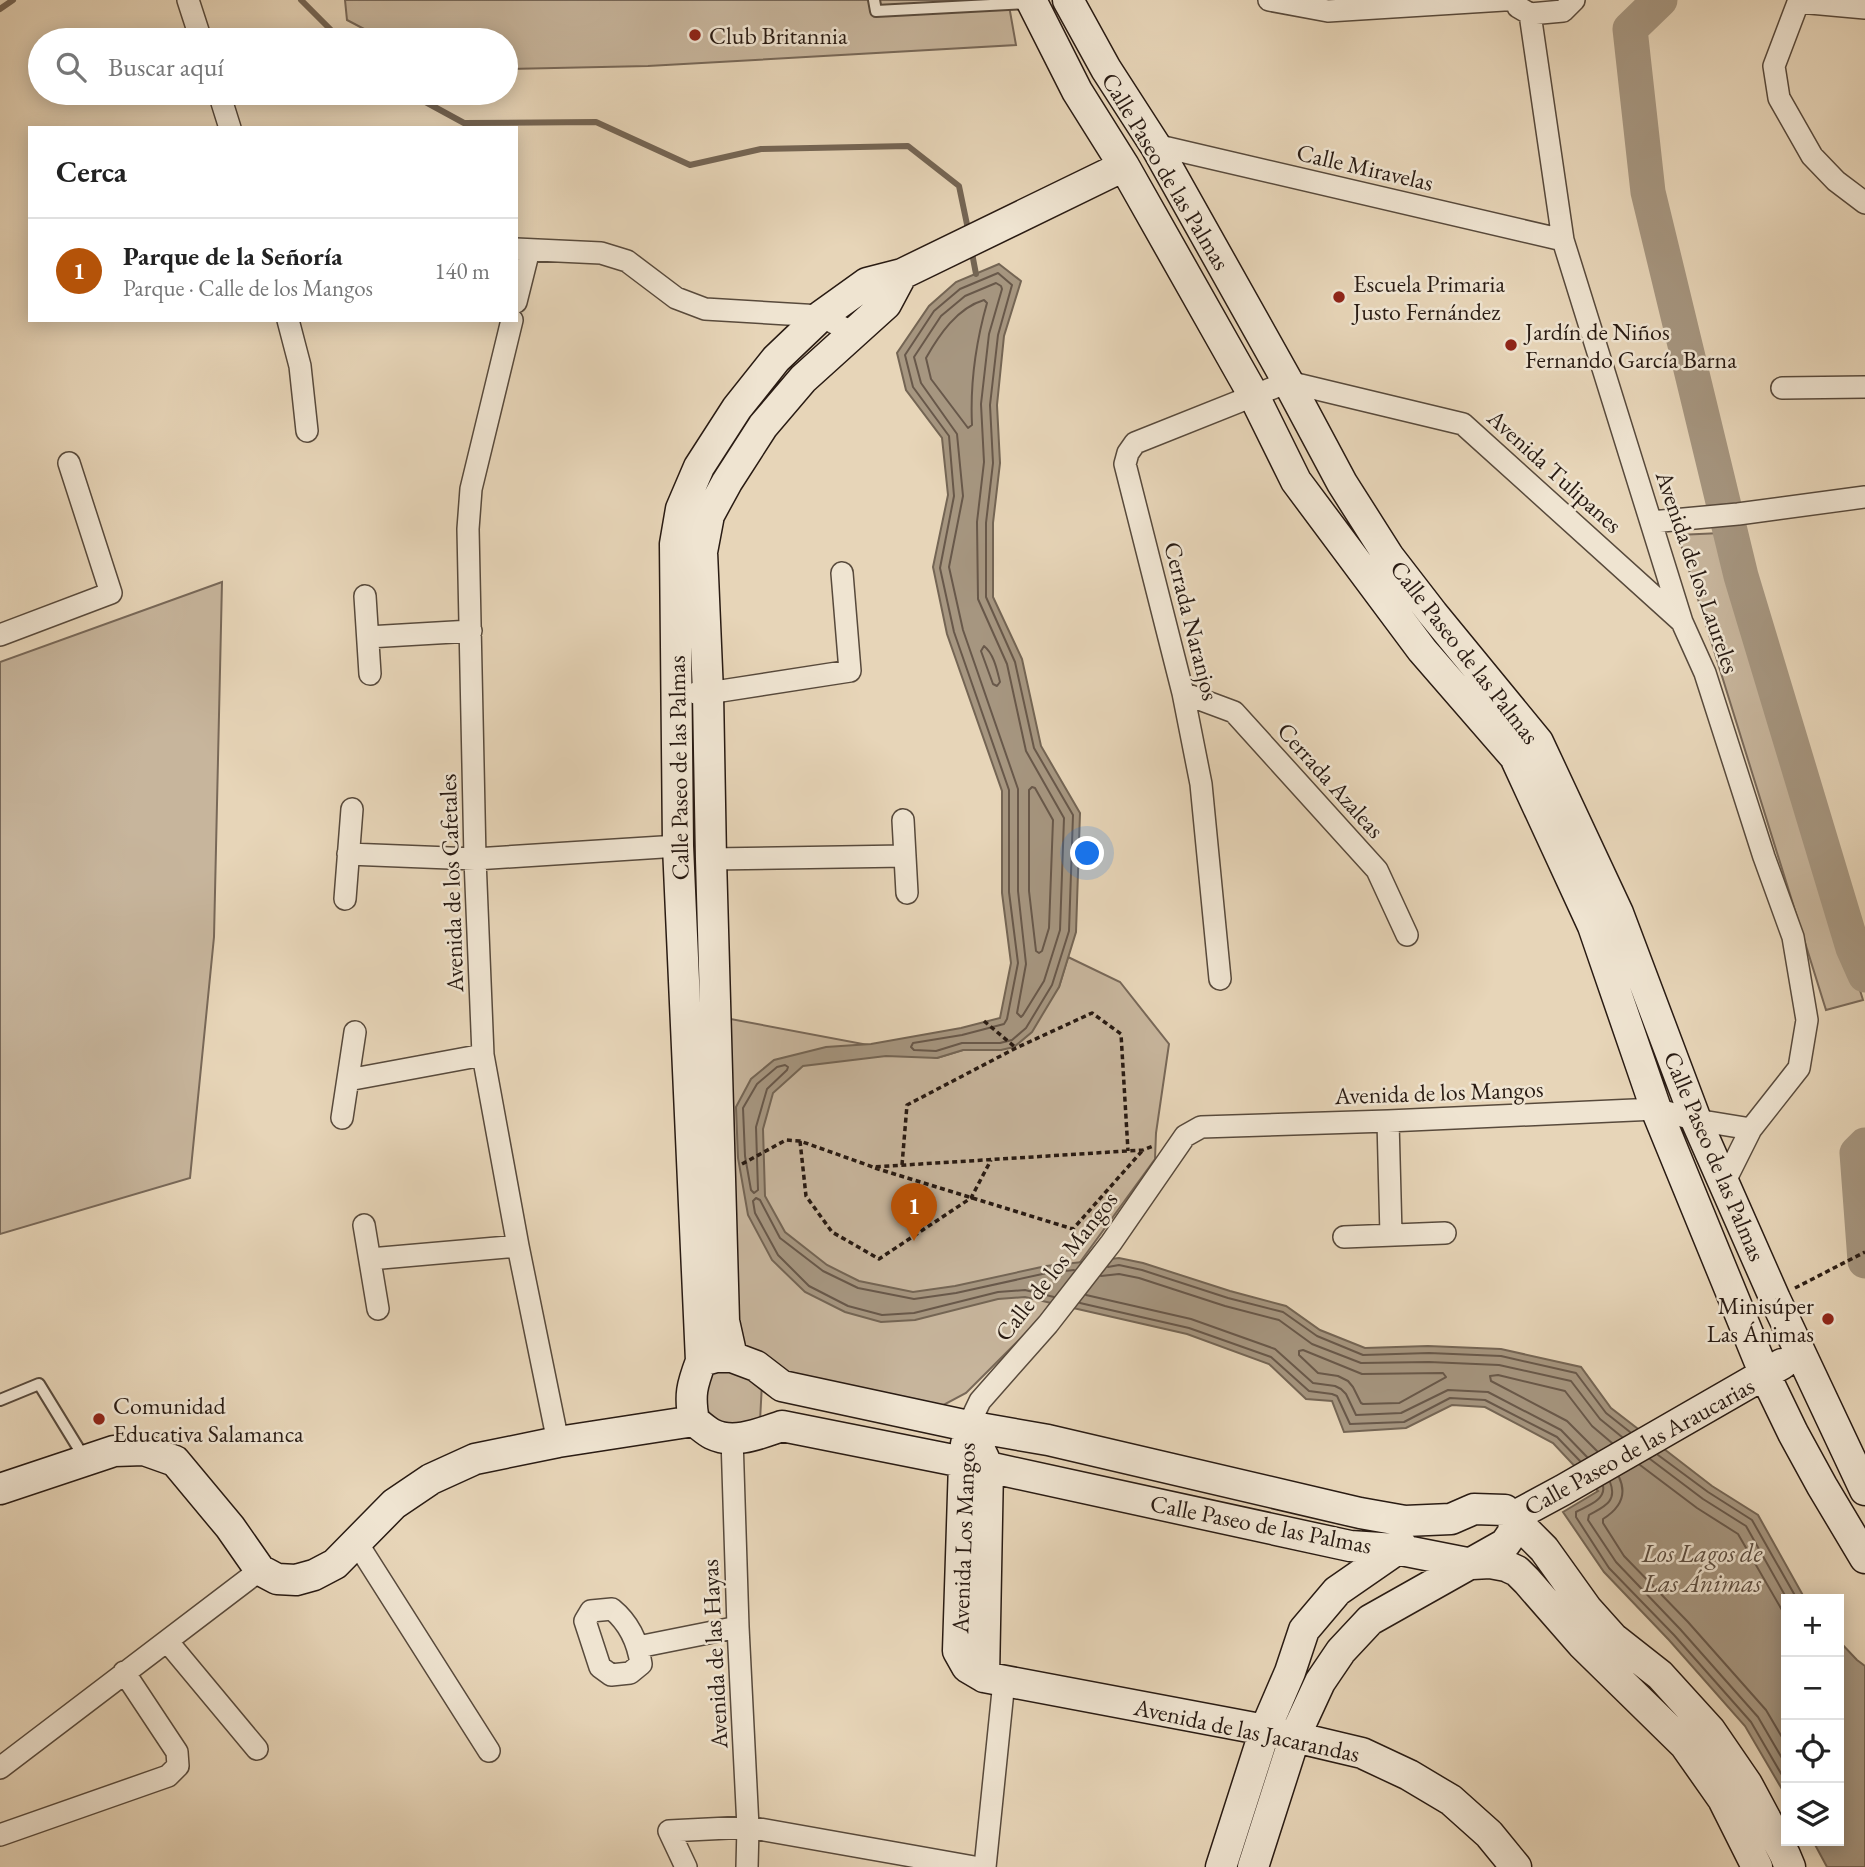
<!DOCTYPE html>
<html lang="es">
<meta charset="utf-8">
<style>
body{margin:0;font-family:"EB Garamond",serif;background:#f6f6f6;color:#222}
.controls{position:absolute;right:21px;bottom:21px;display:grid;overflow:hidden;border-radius:0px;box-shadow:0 4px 18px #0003}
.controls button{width:63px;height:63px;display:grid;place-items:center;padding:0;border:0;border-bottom:2px solid #e0e0e0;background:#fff;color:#222;font:35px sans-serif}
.you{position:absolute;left:1088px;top:854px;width:24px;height:24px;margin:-18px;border:5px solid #fff;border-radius:50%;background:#1a73e8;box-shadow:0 0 0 10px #1a73e833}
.badge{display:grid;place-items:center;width:46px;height:46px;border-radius:50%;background:#b45309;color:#fff;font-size:23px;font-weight:700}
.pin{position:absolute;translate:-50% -58px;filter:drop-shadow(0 2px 4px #0008)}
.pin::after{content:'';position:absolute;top:37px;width:24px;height:21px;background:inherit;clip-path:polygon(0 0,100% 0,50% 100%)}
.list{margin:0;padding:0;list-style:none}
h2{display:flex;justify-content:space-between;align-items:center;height:91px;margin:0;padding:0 28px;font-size:30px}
h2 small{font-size:23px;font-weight:400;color:#767676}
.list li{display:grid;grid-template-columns:46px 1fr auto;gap:21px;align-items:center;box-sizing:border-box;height:105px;padding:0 28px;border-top:2px solid #e0e0e0}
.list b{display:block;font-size:26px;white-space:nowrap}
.list p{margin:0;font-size:23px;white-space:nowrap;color:#767676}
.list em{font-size:23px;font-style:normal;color:#767676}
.icon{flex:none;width:38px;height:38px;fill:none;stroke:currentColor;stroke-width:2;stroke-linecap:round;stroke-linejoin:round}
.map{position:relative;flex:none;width:1865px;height:1867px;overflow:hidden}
.search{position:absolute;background:#fff;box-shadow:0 4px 18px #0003;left:28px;top:28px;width:490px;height:77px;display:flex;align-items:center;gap:18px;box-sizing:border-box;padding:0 24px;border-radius:38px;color:#767676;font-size:26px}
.panel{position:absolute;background:#fff;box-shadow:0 4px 18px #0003;left:28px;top:126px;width:490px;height:196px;border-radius:0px}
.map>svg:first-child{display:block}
.green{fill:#c7b59c;stroke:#786858;stroke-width:2}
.water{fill:#a69680;stroke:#746554;stroke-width:2}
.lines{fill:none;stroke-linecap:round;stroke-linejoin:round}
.shore{stroke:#68584a;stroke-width:2}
.stream{stroke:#746554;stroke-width:6}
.river{stroke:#a69680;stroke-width:35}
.lane-casing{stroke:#584a3c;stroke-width:14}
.street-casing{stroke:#584a3c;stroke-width:24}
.secondary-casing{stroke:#291b13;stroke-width:33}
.path{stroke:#291b13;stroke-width:3.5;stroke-dasharray:5 3.5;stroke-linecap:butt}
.lane{stroke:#efe4d1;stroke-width:10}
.street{stroke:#efe4d1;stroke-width:21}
.secondary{stroke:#efe4d1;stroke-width:30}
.poi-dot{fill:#8f2418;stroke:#efe4d1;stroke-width:2.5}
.labels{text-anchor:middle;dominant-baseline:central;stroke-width:5;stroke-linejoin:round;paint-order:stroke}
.poi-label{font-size:24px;fill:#291b13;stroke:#efe4d1;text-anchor:start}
.street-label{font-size:24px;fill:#291b13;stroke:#efe4d1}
.water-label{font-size:26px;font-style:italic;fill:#5b4c3f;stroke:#efe4d1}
</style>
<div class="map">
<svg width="1865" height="1867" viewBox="0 0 1865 1867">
<rect width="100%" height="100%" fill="#e7d5b8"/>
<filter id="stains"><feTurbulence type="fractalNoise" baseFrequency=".00286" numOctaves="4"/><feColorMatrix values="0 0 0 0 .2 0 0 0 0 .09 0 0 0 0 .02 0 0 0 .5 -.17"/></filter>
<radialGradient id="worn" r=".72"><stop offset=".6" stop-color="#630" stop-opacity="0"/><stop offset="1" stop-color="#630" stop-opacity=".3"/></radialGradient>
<!-- green -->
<path class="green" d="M 345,0 L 1008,0 L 1016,45 L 648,66 L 506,69 L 506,40 L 385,40 L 347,20 Z
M 1721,533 L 1863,1000 L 1826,1010 L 1678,535 Z
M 222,582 L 214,937 L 190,1178 L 0,1234 L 0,662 Z
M 1068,957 L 1120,982 L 1169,1044 L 1156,1133 L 1155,1159 L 1036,1323 L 966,1393 L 936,1409 L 777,1370 L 741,1351 L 720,1017 L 937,1058 L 963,1050 L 1001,1050 L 1059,987 Z
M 733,1371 L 762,1383 L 760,1421 L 728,1427 C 705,1413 703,1410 704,1382 L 714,1372 Z"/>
<!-- water -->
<path class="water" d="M 999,264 L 1021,281 L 1004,336 L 997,405 L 1000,463 L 993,523 L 993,597 L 1022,659 L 1041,746 L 1080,813 L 1076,932 L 1059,987 L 1032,1032 L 1014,1047 L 1001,1050 L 963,1050 L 937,1058 L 886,1056 L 803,1066 L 773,1093 L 763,1129 L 765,1196 L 785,1232 L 827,1265 L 859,1281 L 913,1292 L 955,1286 L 1046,1266 L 1119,1258 L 1143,1263 L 1230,1291 L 1286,1306 L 1320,1330 L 1365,1348 L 1428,1346 L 1501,1349 L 1581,1367 L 1611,1408 L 1712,1486 L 1758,1515 L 1805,1599 L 1786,1599 L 1786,1796 L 1745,1726 L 1669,1640 L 1604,1572 L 1563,1512 L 1598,1491 L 1553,1443 L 1485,1407 L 1452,1405 L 1406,1428 L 1344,1432 L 1332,1401 L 1306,1399 L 1269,1364 L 1187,1334 L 1025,1297 L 998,1299 L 915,1320 L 881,1322 L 845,1312 L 805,1292 L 772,1260 L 748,1215 L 738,1158 L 736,1107 L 751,1079 L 774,1060 L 826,1047 L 871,1044 L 961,1028 L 1000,1018 L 1011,963 L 1002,893 L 1002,791 L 947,634 L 933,567 L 948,495 L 942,438 L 906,390 L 897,353 L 929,306 L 956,282 Z
M 1839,1641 L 1857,1660 L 1865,1666 L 1865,1867 L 1827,1867 L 1813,1841 L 1839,1841 Z"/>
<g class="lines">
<!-- shore -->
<path class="shore" d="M 998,273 L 1012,285 L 998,335 L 990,405 L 993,463 L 986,523 L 986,597 L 1015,662 L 1034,748 L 1073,815 L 1069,931 L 1052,985 L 1026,1028 L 1012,1040 L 1000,1043 L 962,1043 L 936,1051 L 914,1050 L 911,1047 L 913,1043 L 962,1035 L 1004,1024 L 1007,1019 L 1018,963 L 1009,892 L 1009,790 L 954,632 L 940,568 L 954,496 L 949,436 L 913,387 L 905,355 L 934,311 L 960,289 Z
M 996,283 L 1001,286 L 1002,289 L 989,334 L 981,404 L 984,462 L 977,522 L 978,599 L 1007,664 L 1026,751 L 1064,818 L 1060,930 L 1044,981 L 1023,1015 L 1021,1017 L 1017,1013 L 1026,964 L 1018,891 L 1018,789 L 963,630 L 949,567 L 963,496 L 957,434 L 921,383 L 914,357 L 941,316 L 965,296 Z
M 984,300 L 987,303 C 976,342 970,384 972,425 L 968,428 L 931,379 L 926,358 C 939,335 957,308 984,300 Z
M 984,646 C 994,654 997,670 1000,682 L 997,686 L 993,684 L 981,651 Z
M 1032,787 L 1035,788 L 1053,820 L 1049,928 L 1042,951 L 1039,953 L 1036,951 L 1029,891 L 1029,790 Z
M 785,1065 L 788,1067 L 787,1070 L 767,1089 L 756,1127 L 758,1190 L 754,1193 L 751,1190 L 745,1156 L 743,1108 L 757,1084 L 777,1067 Z
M 1108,1267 L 1119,1265 L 1142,1270 L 1228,1298 L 1283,1312 L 1317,1336 L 1363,1355 L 1429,1353 L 1501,1356 L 1576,1373 L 1606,1413 L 1630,1432
M 1101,1276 L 1119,1274 L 1139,1278 L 1225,1306 L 1279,1320 L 1312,1344 L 1361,1363 L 1429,1362 L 1499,1365 L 1571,1381 L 1600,1419 L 1622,1437
M 1086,1295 L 1191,1319 L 1275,1349 L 1313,1383 L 1335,1386 L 1341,1389 L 1346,1394 L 1356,1415 L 1401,1413 L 1448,1390 L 1488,1392 L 1561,1430 L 1587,1457
M 1054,1297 L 1025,1290 L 998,1292 L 914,1313 L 882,1315 L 848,1306 L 809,1286 L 778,1255 L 755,1213 L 753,1201 L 756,1198 L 760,1200 L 780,1238 L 823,1271 L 858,1288 L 914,1299 L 956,1293 L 1047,1273 L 1074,1270
M 1080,1303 L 1189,1328 L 1271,1357 L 1309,1391 L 1332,1394 L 1337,1396 L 1350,1424 L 1404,1422 L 1450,1398 L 1485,1400 L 1557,1437 L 1580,1461
M 1303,1350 L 1362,1374 L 1443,1373 L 1446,1377 L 1399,1403 L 1363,1404 L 1361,1403 L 1353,1387 L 1348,1381 L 1338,1376 L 1318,1373 L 1299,1355 L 1299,1351 Z
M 1597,1451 L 1567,1421 L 1491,1381 L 1490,1376 L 1498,1375 L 1565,1391 L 1592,1426 L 1612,1443
M 1658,1455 L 1708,1492 L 1752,1520 L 1797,1599
M 1650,1459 L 1703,1499 L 1746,1526 L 1787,1599
M 1640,1465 L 1697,1508 L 1738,1534 L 1786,1617
M 1619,1477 C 1628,1496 1619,1509 1603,1519 L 1603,1523 L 1624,1556 L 1688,1622 L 1766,1710 L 1786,1744
M 1610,1482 C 1618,1502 1603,1507 1589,1515 L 1588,1520 L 1616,1562 L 1680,1629 L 1758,1717 L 1786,1765
M 1603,1486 C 1606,1500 1587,1506 1576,1512 L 1576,1517 L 1609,1568 L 1674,1635 L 1751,1722 L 1786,1782"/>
<!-- stream -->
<path class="stream" d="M 301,0 L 341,40
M 0,9 L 13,0
M 409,93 L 464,123 L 596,122 L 690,165 L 761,149 L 908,146 L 959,186 L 969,234
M 971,248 L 976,274"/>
<!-- river -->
<path class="river" d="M 1660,0 L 1630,29 L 1648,192 L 1741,576 L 1853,948 L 1865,975
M 1865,1145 L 1857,1153 L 1865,1261"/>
<!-- lane casing -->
<g class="lane-casing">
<path id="lane" d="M 874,0 L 876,11 L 1029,3
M 0,1400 L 39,1384 L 85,1459"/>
</g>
<!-- street casing -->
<g class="street-casing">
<path id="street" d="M 188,0 L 201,40
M 1269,0 L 1328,11 L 1504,0
M 1799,0 L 1774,66 L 1779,98 L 1812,156 L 1836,181 L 1865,203
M 1799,2 L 1865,8
M 1518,7 L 1530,14 L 1563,11 L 1574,0
M 1530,14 L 1563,240 L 1682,622 L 1705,673 L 1764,857 L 1793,937 L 1807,1020 L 1799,1068 L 1751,1129 L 1724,1183
M 219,93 L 230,128
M 1155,145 L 1563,240
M 516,249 L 601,253 L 627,261 L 676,298 L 705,309 L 821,316 L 853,333
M 516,302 L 529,250
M 288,320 L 300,366 L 307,431
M 512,320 L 471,489 L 468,529 L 475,859 L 483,1055 L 518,1246 L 558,1442
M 1782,388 L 1865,387
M 1651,522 L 1738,514 L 1865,497
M 365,596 L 370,674
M 0,635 L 111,593 L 69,463
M 368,637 L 471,631
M 696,693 L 708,693 L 850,671 L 842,573
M 1183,693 L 1234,712 L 1377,870 L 1407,935
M 903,820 L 907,893
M 348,854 L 475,859 L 678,846
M 711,859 L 905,856
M 345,899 L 352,809
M 1220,979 L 1201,784 L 1183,693 L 1125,464 L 1128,453 L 1135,443 L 1288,382 L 1463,424 L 1681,621
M 348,1080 L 483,1055
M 342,1118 L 355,1032
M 1388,1121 L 1391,1235
M 364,1225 L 378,1309
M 1344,1237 L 1445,1233
M 370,1259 L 518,1246
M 968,1426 L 980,1401 L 1048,1324 L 1111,1243 L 1185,1136 L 1201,1127 L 1388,1121 L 1656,1109 L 1696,1120 L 1751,1129
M 732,1438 L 738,1627 L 748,1827 L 747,1867
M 357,1543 L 489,1751
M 612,1609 C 629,1623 638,1643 641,1664 L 630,1673 L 611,1675 L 600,1667 L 585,1621 L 591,1611 Z
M 167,1641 L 257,1749
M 638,1647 L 738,1627
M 0,1768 L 260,1570
M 0,1835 L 168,1776 L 178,1766 L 177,1752 L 124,1672
M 686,1867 L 669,1831 L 748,1827 L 974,1867
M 985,1867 L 1004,1681"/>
</g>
<!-- secondary casing -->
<g class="secondary-casing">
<path id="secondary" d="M 1031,0 L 1077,91 L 1124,166 L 1254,396 L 1296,481 L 1422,650 L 1515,757 L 1593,926 L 1656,1109 L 1765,1375 L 1793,1433 L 1822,1486 L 1865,1558
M 1068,0 L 1106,69 L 1155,145 L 1288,382 L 1342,483 L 1389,557 L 1433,614 L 1538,742 L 1618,913 L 1696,1120 L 1775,1299 L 1865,1490
M 1124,166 L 902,274 L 867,283 L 821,316 L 776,359 L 737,408 L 699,467 L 681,509 L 675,544 L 678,846 L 701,1361 C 692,1385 689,1395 694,1421 C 700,1425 706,1431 712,1434 C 734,1445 761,1433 782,1426 L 988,1467 L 1350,1546 L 1396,1549 L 1472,1564 L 1490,1563 L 1506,1566 L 1517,1571 L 1527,1581 L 1582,1644 L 1685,1745 L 1723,1799 L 1757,1867
M 732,1357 L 724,1321 L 711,859 L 708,693 L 702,552 L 709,515 L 727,482 L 763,426 L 803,379 L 886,304 L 902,274
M 701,1361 L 716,1357 L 732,1357 L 756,1366 L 782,1386 L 968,1426 L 1048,1440 L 1360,1513 L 1405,1521 L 1451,1519 L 1474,1509 L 1505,1510 L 1544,1549 L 1587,1609 L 1613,1638 L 1660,1675 L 1710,1730 L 1747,1784 L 1785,1855 L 1790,1867
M 966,1444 L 964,1463 L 958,1651 L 967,1667 L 984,1677 L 1265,1730 L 1362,1753 L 1409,1775 L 1451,1800 L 1489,1834 L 1516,1867
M 981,1452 L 988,1467 L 984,1677
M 0,1489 L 114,1451 L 144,1450 L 175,1461 L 230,1527 L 260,1570 L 277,1579 L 296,1580 L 314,1575 L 335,1564 L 394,1504 L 431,1479 L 475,1459 L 558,1442 L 694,1421
M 1513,1517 L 1563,1490 L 1782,1364
M 1221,1867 L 1265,1730 L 1290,1672 L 1304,1630 L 1337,1591 L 1402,1546
M 1253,1867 L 1295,1736 L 1320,1682 L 1341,1651 L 1370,1620 L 1505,1544 L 1514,1531 L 1513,1517"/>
</g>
<!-- path -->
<path class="path" d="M 984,1021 L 1016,1048
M 800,1141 L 806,1196 L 832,1232 L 879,1259 L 971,1198 L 991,1160
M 742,1164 L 786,1140 L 800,1141 L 873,1167 L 1143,1150 L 1153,1146
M 902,1165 L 907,1105 L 1016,1048 L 1092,1013 L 1121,1034 L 1128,1151
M 875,1168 L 1073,1229 L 1142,1151
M 1795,1288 L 1865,1252"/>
<!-- lane -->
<use href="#lane" class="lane"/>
<!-- street -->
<use href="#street" class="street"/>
<!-- secondary -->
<use href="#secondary" class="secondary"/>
</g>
<!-- markers -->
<g class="poi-dot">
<circle cx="695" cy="35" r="7"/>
<circle cx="1339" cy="297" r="7"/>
<circle cx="1511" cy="345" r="7"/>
<circle cx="1828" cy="1319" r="7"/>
<circle cx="99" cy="1419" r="7"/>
</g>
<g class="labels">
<!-- poi labels -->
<g class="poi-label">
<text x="709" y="35">Club Britannia</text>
<text x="1353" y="283">Escuela Primaria<tspan x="1353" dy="28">Justo Fernández</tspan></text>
<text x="1525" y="331">Jardín de Niños<tspan x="1525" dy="28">Fernando García Barna</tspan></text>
<text x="1814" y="1305" text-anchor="end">Minisúper<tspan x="1814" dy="28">Las Ánimas</tspan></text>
<text x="113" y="1405">Comunidad<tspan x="113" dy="28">Educativa Salamanca</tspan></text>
</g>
<!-- street labels -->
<g class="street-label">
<text transform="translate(1365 167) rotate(13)">Calle Miravelas</text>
<text transform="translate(1166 171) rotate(59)">Calle Paseo de las Palmas</text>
<text transform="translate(1555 471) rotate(42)">Avenida Tulipanes</text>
<text transform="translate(1698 572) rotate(71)">Avenida de los Laureles</text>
<text transform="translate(1192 621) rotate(76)">Cerrada Naranjos</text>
<text transform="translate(1465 652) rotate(52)">Calle Paseo de las Palmas</text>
<text transform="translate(678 768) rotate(-91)">Calle Paseo de las Palmas</text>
<text transform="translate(1331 780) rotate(48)">Cerrada Azaleas</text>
<text transform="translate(451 883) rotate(-92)">Avenida de los Cafetales</text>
<text transform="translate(1439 1092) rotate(-2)">Avenida de los Mangos</text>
<text transform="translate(1715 1156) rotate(67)">Calle Paseo de las Palmas</text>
<text transform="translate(1056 1266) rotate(-52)">Calle de los Mangos</text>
<text transform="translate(1639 1446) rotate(-29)">Calle Paseo de las Araucarias</text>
<text transform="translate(1261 1524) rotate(11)">Calle Paseo de las Palmas</text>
<text transform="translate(963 1538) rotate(-88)">Avenida Los Mangos</text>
<text transform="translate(714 1654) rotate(-93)">Avenida de las Hayas</text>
<text transform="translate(1247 1730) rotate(12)">Avenida de las Jacarandas</text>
</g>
<!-- water labels -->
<g class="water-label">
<text x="1702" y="1553">Los Lagos de<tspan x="1702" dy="30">Las Ánimas</tspan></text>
</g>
</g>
<rect width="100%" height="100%" filter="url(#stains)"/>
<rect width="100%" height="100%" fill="url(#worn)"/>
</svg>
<div class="controls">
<button>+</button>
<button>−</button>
<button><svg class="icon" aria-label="locate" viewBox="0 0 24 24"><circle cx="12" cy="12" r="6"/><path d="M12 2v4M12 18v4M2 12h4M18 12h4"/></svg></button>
<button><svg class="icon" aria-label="layers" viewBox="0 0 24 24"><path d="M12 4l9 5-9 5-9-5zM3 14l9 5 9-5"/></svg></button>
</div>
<div class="you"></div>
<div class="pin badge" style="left:914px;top:1241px">1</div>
<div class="search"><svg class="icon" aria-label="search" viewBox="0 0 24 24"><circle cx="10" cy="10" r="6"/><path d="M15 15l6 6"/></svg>Buscar aquí</div>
<section class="panel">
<h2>Cerca<small></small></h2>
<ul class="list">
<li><span class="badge">1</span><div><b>Parque de la Señoría</b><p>Parque · Calle de los Mangos</p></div><em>140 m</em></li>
</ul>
</section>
</div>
